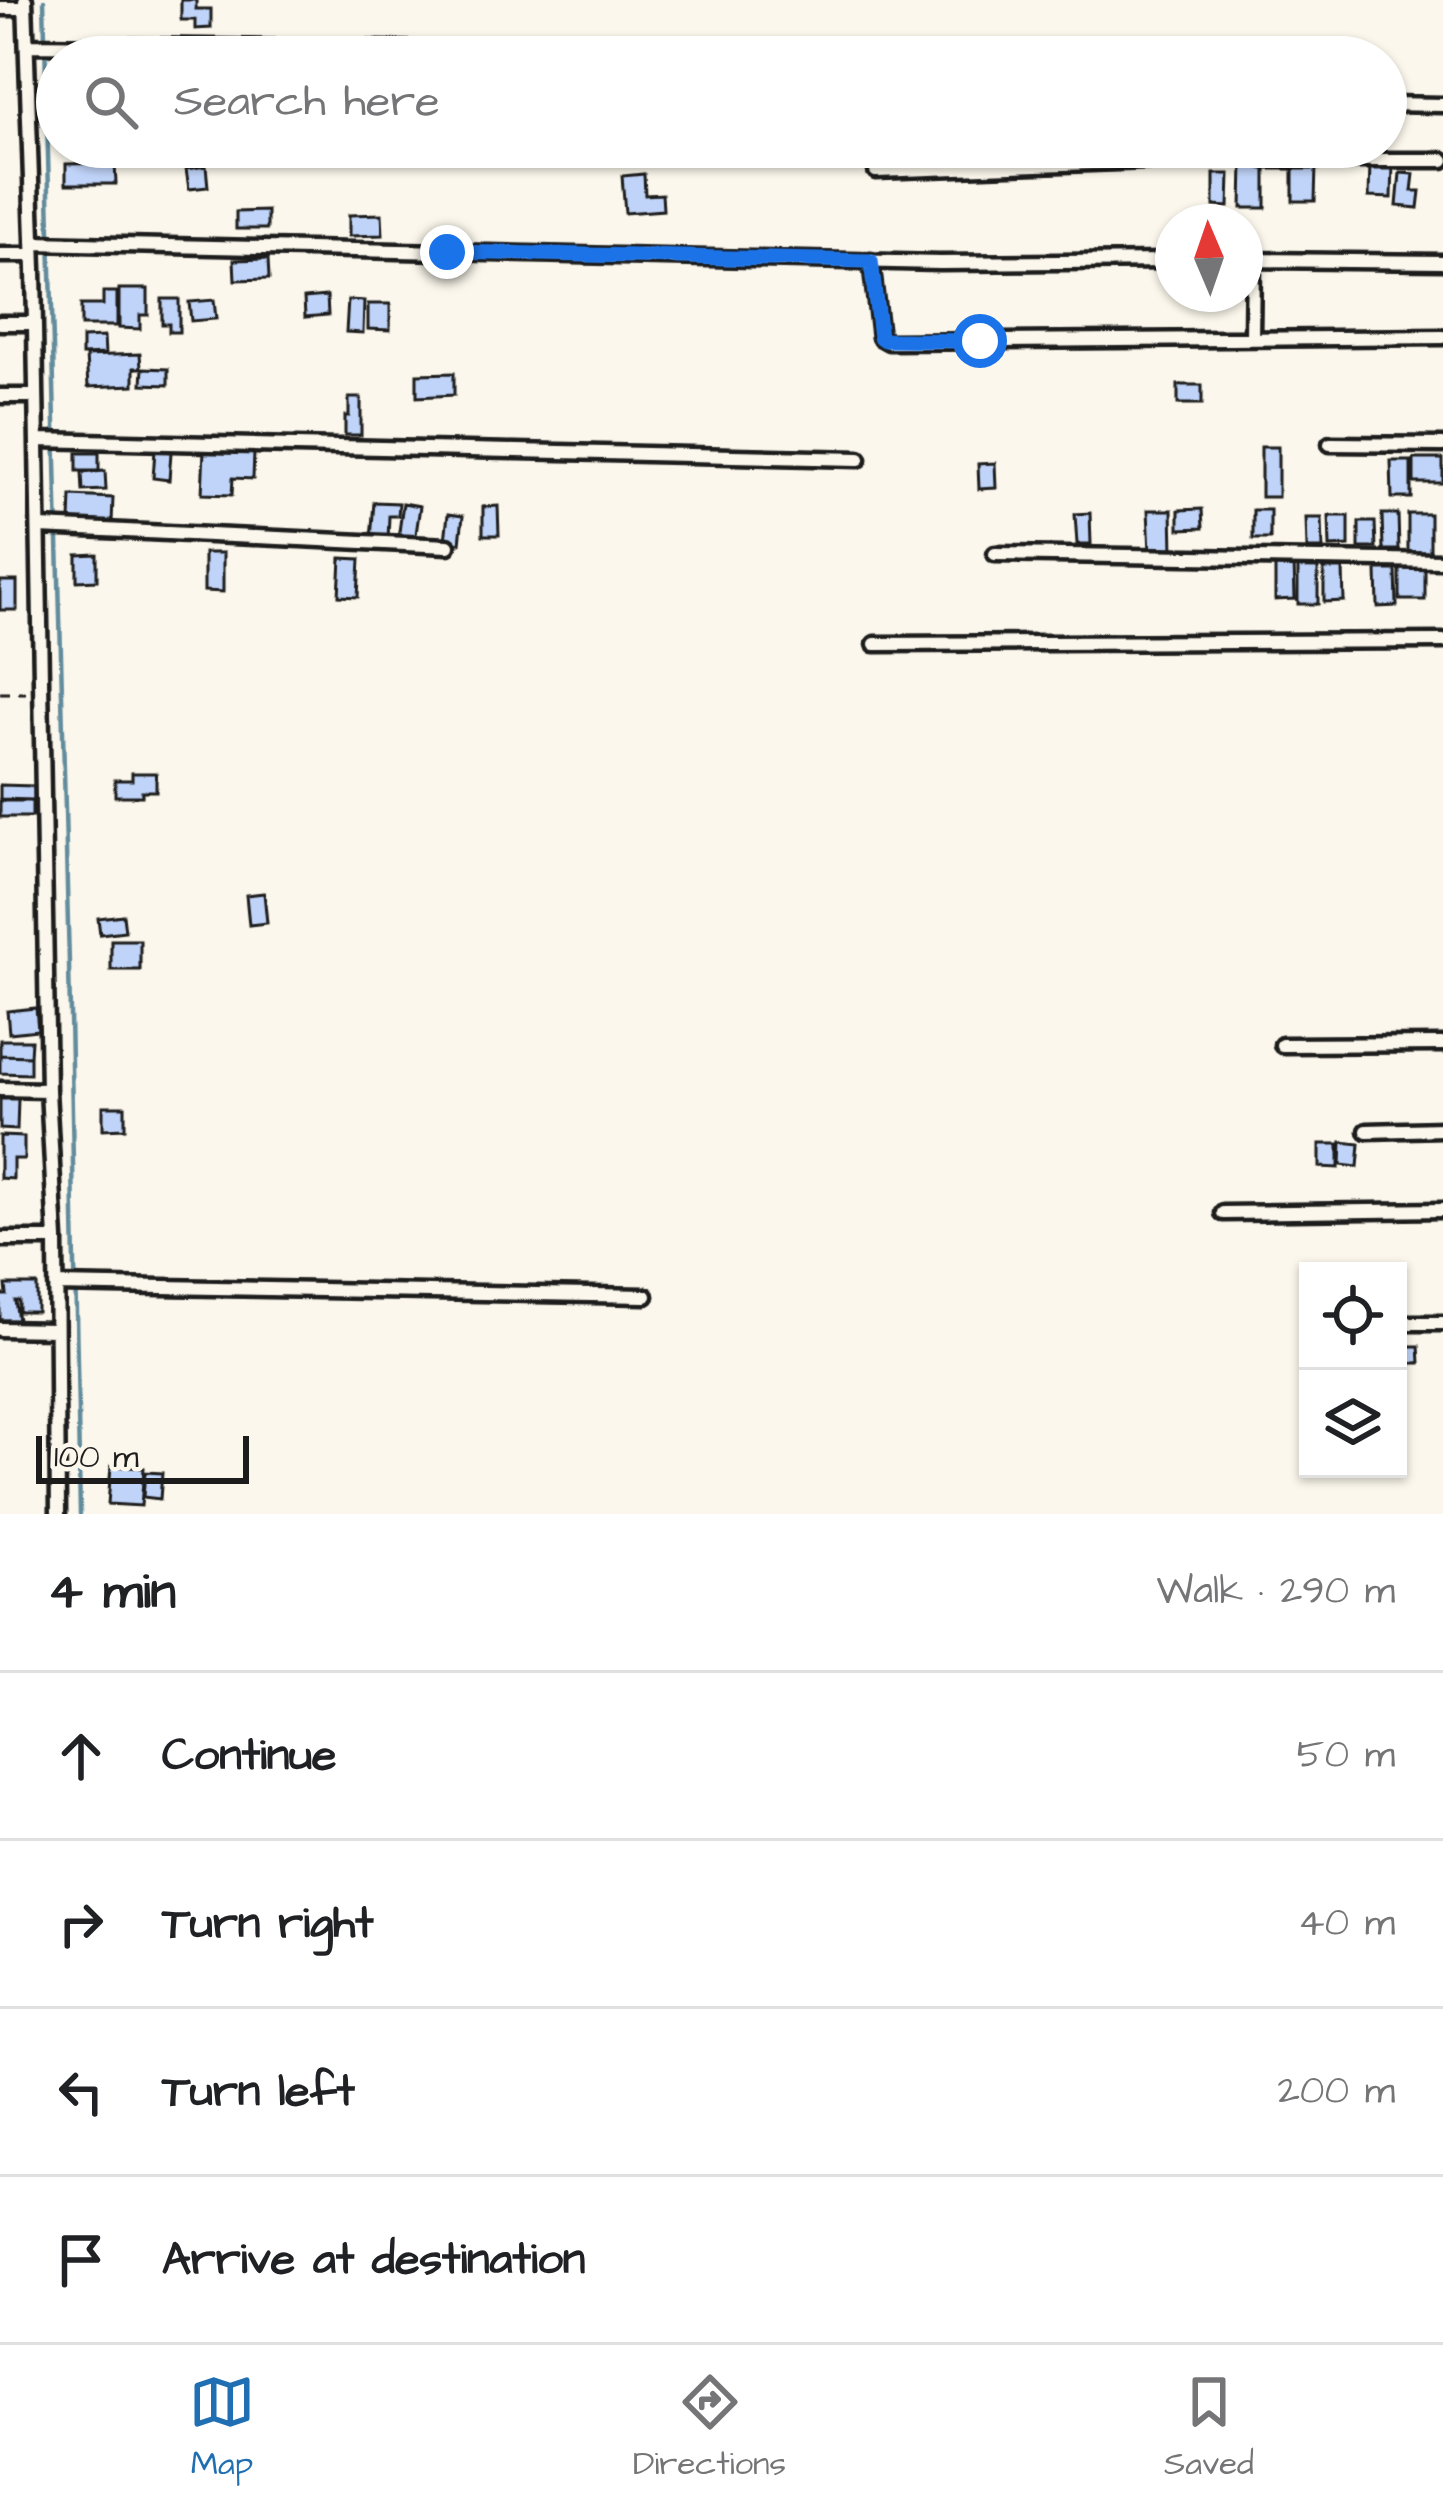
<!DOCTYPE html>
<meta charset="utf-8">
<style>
body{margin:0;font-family:"Architects Daughter",sans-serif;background:#f6f6f6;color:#202124}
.controls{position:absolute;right:36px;bottom:36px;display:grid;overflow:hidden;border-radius:0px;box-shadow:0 3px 9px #0004}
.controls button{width:108px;height:108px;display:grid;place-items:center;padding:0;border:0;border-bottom:3px solid #e0e0e0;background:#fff;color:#202124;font:60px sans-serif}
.compass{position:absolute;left:1155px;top:204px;width:108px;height:108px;border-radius:50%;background:#fff;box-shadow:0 3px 9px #0004;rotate:358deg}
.scale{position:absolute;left:36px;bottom:30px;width:213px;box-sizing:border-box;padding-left:12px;border:6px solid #1c1c1c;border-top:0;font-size:33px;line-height:42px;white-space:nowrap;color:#1c1c1c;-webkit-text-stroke:9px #fbf7ec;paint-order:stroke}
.stop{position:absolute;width:36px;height:36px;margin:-27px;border:9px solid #1a73e8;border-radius:50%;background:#fff}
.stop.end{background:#1a73e8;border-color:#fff;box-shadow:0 3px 12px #0008}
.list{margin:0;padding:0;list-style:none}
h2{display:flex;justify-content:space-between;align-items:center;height:156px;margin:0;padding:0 48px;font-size:51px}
h2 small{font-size:39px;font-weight:400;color:#757577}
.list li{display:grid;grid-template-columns:78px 1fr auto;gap:36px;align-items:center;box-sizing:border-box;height:168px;padding:0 48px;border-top:3px solid #e0e0e0}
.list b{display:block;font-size:45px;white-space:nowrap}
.list em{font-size:39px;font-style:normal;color:#757577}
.icon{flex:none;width:66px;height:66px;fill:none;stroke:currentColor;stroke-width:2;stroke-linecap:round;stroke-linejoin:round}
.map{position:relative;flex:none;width:1443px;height:1514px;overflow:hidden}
.search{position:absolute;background:#fff;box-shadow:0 3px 9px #0004;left:36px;right:36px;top:36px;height:132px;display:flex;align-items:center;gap:30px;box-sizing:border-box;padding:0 42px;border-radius:66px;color:#757577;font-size:45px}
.sheet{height:828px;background:#fff}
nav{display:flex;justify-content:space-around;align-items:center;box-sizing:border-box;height:168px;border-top:3px solid #e0e0e0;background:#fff;font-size:33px;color:#757577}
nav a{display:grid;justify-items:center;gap:6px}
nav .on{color:#1f6fb2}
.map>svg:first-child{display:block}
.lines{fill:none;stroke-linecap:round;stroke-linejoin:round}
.stream{stroke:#628c9d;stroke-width:4.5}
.building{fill:#c0d4f9;stroke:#1c1c1c;stroke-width:3}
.street-casing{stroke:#1c1c1c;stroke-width:21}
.path{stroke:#1c1c1c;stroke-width:3;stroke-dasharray:9 9;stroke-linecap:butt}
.street{stroke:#fbf7ec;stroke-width:12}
.route{stroke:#1a73e8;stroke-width:15}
</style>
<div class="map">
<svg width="1443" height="1514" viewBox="0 0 1443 1514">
<rect width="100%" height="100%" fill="#fbf7ec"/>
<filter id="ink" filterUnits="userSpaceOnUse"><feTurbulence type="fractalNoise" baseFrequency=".00833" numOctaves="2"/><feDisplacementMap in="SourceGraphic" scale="24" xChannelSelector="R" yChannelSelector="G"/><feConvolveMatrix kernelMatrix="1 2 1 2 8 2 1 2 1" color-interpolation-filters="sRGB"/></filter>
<g filter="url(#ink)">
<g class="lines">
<!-- stream -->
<path class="stream" d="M 44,0 L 69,964 L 80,1514"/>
</g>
<!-- building -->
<path class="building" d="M 181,0 L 196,0 L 196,9 L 211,9 L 211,28 L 195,29 L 195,20 L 181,20 Z
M 1243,162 L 1266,162 L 1266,208 L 1242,208 Z
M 115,163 L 116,184 L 66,184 L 66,164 Z
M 1370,163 L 1393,163 L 1392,198 L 1369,197 Z
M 1293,165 L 1316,166 L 1315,201 L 1293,201 Z
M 206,166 L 208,187 L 189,189 L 186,169 Z
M 1400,173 L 1414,174 L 1412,191 L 1420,191 L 1418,208 L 1397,206 Z
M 644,174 L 645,195 L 662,194 L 663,210 L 625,213 L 622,176 Z
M 1214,174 L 1230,174 L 1229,207 L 1214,206 Z
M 267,211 L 267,229 L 236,229 L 236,212 Z
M 382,214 L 383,235 L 349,236 L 349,215 Z
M 268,259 L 269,279 L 235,280 L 234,260 Z
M 119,289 L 148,289 L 148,315 L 140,315 L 140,329 L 119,328 Z
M 103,292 L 117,292 L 117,326 L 81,326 L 81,305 L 103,305 Z
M 327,296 L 328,315 L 305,317 L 304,298 Z
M 162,299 L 179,299 L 179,332 L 169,332 L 169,324 L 162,324 Z
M 214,300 L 216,319 L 191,321 L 189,302 Z
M 348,300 L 364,301 L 363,333 L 346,332 Z
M 368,304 L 390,304 L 390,330 L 368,329 Z
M 104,337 L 105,354 L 82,355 L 82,338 Z
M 140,354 L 141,368 L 134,368 L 134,385 L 88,387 L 86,356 Z
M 143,368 L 168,369 L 168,385 L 142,384 Z
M 454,373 L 454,395 L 417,397 L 417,374 Z
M 1178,385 L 1202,385 L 1202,404 L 1178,404 Z
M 349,398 L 361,398 L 361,435 L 345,435 L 345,416 L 349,416 Z
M 1261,447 L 1278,447 L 1278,497 L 1261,497 Z
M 155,450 L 171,452 L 169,480 L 153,478 Z
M 204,450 L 254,453 L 253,479 L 233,478 L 232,495 L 202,494 Z
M 77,453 L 99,453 L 99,471 L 77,471 Z
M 1414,459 L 1443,459 L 1443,483 L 1414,483 Z
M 1391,461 L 1411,461 L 1411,498 L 1392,498 Z
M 995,463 L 996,488 L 979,489 L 978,464 Z
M 105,471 L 106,490 L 83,491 L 82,473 Z
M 71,496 L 113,498 L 112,523 L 70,521 Z
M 374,502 L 399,503 L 398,516 L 389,516 L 388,540 L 371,539 Z
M 403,503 L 420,506 L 415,541 L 398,539 Z
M 498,506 L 499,535 L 483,535 L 483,507 Z
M 1202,509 L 1203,528 L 1179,529 L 1179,510 Z
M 1148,510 L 1172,510 L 1173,552 L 1150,553 Z
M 1253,510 L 1270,510 L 1270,539 L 1253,539 Z
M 1090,513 L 1091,544 L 1077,544 L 1075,514 Z
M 448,514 L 463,516 L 460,543 L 445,541 Z
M 1382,514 L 1398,514 L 1399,550 L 1383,550 Z
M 1408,514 L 1430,514 L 1430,554 L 1408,554 Z
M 1329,516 L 1349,516 L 1349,546 L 1330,547 Z
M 1306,518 L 1322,518 L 1323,549 L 1307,549 Z
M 1359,522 L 1375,522 L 1376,548 L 1359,548 Z
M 204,553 L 223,553 L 223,592 L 204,591 Z
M 97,554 L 97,580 L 77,581 L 77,555 Z
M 341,558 L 360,559 L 358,597 L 339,596 Z
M 1275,563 L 1294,563 L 1295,599 L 1275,600 Z
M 1298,565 L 1318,565 L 1318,604 L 1298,604 Z
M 1425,565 L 1425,600 L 1400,600 L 1400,566 Z
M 1324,569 L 1343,569 L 1344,601 L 1324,602 Z
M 1377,570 L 1396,570 L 1397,606 L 1378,607 Z
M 0,581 L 17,581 L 17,610 L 0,610 Z
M 132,773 L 156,773 L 156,791 L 142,791 L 142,796 L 115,796 L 115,780 L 132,780 Z
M 0,785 L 34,786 L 34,800 L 0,799 Z
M 0,801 L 32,801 L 32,817 L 0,817 Z
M 264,893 L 267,923 L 249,925 L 246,895 Z
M 123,915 L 125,931 L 100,934 L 98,918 Z
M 111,940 L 140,940 L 140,970 L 111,970 Z
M 36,1008 L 38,1030 L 9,1033 L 7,1011 Z
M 0,1040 L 31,1040 L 30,1056 L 0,1055 Z
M 0,1055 L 30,1056 L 30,1074 L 0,1073 Z
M 0,1099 L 18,1099 L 17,1130 L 0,1129 Z
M 103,1106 L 125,1106 L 125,1128 L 103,1129 Z
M 0,1136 L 24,1137 L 24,1159 L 13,1159 L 13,1179 L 0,1178 Z
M 1342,1142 L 1360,1144 L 1358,1167 L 1341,1165 Z
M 1320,1144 L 1339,1144 L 1339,1168 L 1320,1167 Z
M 6,1285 L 37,1285 L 37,1312 L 19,1312 L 19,1301 L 15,1301 L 18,1320 L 0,1320 L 0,1295 L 7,1295 Z
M 1398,1346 L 1419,1346 L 1420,1363 L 1398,1363 Z
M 111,1466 L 144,1468 L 141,1506 L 108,1504 Z
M 145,1472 L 162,1473 L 160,1499 L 143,1497 Z"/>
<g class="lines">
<!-- street casing -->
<g class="street-casing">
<path id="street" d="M 25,0 L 34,269 L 48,1090 L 56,1239 L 58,1514
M 0,8 L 25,8
M 27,45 L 556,51 L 675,57
M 1386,104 L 1443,105
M 1252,147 L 1254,157 L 1265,160 L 1443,160
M 876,171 L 1254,157
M 33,243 L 940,263 L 1173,261
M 0,255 L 33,255
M 1245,260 L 1443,262
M 871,261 L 880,337 L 889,342 L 1443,337
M 0,323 L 34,323
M 1252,338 L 1253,260
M 0,396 L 36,396
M 37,440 L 859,459
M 1330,444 L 1443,445
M 40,527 L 448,546
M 995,554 L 1443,561
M 875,644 L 1443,641
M 1282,1045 L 1443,1044
M 0,1089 L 48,1090
M 1367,1131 L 1443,1129
M 1223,1213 L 1443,1210
M 0,1239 L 56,1239
M 56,1285 L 646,1296
M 1398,1323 L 1443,1323
M 0,1329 L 55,1330"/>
</g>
<!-- path -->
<path class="path" d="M 0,693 L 26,693"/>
<!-- street -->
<use href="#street" class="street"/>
</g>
</g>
<g class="lines" filter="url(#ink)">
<!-- route -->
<path class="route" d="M 447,252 L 871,261 L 880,337 L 884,340 L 980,341"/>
</g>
</svg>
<div class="controls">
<button><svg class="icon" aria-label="locate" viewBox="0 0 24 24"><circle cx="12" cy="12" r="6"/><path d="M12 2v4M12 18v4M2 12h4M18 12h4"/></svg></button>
<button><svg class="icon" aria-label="layers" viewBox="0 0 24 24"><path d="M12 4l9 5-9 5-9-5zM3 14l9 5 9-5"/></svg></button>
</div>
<svg class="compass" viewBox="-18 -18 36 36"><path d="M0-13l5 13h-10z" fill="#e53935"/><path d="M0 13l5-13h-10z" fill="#757577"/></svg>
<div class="scale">100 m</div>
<div class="stop" style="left:980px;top:341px"></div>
<div class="stop end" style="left:447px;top:252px"></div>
<div class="search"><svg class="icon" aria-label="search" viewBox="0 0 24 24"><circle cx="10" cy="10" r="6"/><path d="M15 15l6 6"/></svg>Search here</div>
</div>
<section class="sheet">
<h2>4 min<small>Walk · 290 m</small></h2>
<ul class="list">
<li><svg class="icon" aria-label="ahead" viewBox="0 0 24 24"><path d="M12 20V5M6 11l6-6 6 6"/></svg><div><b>Continue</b></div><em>50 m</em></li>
<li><svg class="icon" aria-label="right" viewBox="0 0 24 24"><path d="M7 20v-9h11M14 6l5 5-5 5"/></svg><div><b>Turn right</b></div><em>40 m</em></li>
<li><svg class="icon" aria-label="left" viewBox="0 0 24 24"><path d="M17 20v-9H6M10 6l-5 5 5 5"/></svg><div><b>Turn left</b></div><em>200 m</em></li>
<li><svg class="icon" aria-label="arrive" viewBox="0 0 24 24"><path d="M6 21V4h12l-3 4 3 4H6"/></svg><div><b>Arrive at destination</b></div></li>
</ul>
</section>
<nav>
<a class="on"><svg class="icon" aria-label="map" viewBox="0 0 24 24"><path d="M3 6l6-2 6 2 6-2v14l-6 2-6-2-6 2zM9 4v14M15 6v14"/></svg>Map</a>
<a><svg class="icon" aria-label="directions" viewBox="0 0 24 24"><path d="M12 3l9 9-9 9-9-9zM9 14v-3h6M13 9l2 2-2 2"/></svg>Directions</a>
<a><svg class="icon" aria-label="saved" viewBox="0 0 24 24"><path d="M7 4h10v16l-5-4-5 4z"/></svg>Saved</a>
</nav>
